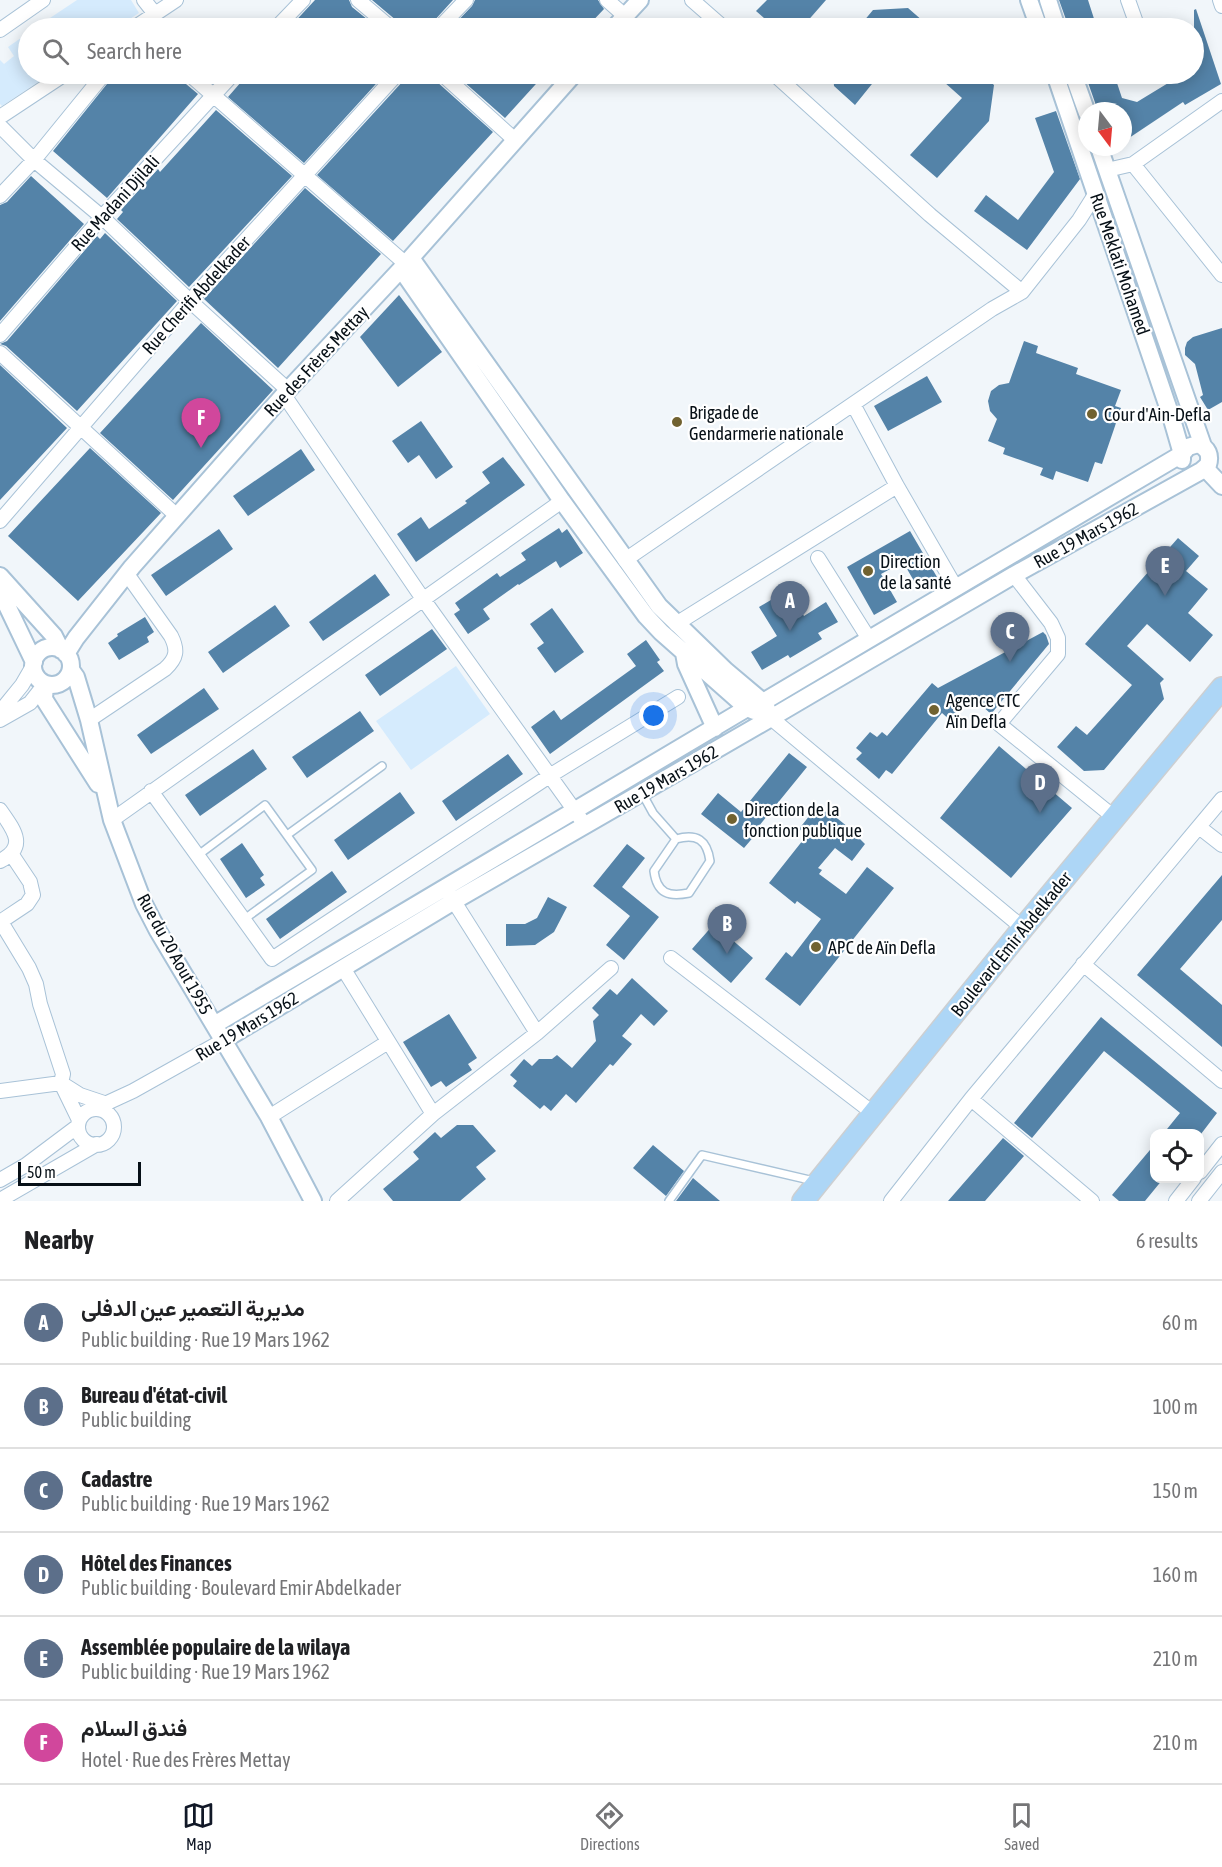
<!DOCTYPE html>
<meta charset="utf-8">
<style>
body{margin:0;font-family:"Asap Condensed",Vazirmatn,sans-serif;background:#f6f6f6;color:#202124}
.controls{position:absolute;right:18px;bottom:18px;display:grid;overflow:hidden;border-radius:12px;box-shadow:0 3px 15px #0003}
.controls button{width:54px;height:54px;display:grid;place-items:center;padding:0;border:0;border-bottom:2px solid #e0e0e0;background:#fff;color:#202124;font:30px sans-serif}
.compass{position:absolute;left:1078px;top:102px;width:54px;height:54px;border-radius:50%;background:#fff;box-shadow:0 3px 15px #0003;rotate:164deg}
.scale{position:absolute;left:18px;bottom:15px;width:123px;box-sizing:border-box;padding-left:6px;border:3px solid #071017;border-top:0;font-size:16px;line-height:21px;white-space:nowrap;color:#071017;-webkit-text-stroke:4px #fff;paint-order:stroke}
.you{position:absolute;left:654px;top:716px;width:21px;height:21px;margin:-15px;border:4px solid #fff;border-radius:50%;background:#1a73e8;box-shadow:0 0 0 9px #1a73e833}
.badge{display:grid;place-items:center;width:39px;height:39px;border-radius:50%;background:#111827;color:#fff;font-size:20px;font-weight:700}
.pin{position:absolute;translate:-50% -50px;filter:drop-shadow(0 2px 3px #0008)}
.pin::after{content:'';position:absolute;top:32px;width:21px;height:18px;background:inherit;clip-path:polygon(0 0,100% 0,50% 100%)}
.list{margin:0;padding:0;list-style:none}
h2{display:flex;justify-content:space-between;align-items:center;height:78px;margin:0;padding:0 24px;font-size:26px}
h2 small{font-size:20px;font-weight:400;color:#757577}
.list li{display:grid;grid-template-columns:39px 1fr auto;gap:18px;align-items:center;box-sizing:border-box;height:84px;padding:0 24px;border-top:2px solid #e0e0e0}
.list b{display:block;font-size:22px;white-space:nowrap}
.list p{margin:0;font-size:20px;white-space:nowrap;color:#757577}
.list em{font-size:20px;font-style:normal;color:#757577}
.icon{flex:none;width:33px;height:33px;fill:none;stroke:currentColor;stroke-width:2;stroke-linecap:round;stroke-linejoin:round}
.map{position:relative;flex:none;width:1222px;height:1201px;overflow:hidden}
.search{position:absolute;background:#fff;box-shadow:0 3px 15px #0003;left:18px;right:18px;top:18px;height:66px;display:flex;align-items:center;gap:15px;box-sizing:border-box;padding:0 21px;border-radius:33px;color:#757577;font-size:22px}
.sheet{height:582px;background:#fff}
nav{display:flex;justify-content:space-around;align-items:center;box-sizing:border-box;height:84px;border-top:2px solid #e0e0e0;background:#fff;font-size:16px;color:#757577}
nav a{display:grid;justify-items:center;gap:3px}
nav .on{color:#111827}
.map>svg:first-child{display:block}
.green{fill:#d5ebfd}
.building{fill:#5483a8}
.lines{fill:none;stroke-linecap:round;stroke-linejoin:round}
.service-casing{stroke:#a8c2d7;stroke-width:10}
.minor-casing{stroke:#a8c2d7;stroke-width:16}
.tertiary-casing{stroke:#a8c2d7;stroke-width:20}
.primary-casing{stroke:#cdcfd1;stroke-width:24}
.service{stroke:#fff;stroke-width:7}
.minor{stroke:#fff;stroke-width:14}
.tertiary{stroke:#fff;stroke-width:16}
.primary{stroke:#add6f6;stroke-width:21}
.poi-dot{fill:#716230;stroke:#fff;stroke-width:2}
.labels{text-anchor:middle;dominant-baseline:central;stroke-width:4.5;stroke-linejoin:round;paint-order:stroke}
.street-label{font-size:18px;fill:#071017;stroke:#fff}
.poi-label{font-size:18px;fill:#071017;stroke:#fff;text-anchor:start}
</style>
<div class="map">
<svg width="1222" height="1201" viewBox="0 0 1222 1201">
<rect width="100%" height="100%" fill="#f1f6fa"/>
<!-- green -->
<path class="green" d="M 77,0 L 131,0 L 139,13 L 116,28 L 35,28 Z
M 28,33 L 28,74 L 50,74 L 2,106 L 0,104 L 0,60 L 4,64 L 14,56 L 8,47 Z
M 456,666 L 490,714 L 411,770 L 376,721 Z"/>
<!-- building -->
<path class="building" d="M 315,0 L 349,0 L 352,7 L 378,28 L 289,28 Z
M 372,0 L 453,0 L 433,22 L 430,28 L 400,28 L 397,21 Z
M 475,0 L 598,0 L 604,9 L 586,28 L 451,28 L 472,6 Z
M 767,0 L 826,0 L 805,24 L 774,27 L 756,11 Z
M 1059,0 L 1088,0 L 1097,28 L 1069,28 Z
M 908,8 L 931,28 L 858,28 L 873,10 Z
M 1196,9 L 1221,84 L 1185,105 L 1183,102 L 1123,142 L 1123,111 L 1098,111 L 1085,74 L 1114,74 L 1122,98 L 1137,102 L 1183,74 L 1194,74 L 1194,10 Z
M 115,74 L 174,74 L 198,94 L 107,198 L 53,151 Z
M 248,74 L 385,74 L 304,163 L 228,97 Z
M 406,74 L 433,74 L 436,81 L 493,132 L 393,241 L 317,175 L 404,80 Z
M 455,74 L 545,74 L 505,118 Z
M 833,74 L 880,74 L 855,105 L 834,86 Z
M 935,74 L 981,74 L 994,85 L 989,121 L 937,178 L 910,155 L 962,98 Z
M 216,110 L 292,176 L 189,287 L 117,219 L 123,212 L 121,210 L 158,169 L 160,172 Z
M 1056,111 L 1080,179 L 1027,250 L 974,211 L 986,195 L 1018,220 L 1054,172 L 1035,118 Z
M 31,176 L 84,224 L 0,321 L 0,205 L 7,202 Z
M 305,188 L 381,254 L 278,368 L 204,299 Z
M 105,233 L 177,301 L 77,411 L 6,346 L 0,344 L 7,341 L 97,236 L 100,239 Z
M 399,295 L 442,352 L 398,387 L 360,337 Z
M 201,323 L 273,390 L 173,500 L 100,433 Z
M 1222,328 L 1222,402 L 1208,410 L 1200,397 L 1203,395 L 1195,364 L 1185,355 L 1185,348 L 1187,342 L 1193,337 Z
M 1024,341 L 1038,346 L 1036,353 L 1078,368 L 1076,374 L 1121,390 L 1115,406 L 1121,408 L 1114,429 L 1102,464 L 1095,462 L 1088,482 L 1056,471 L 1053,480 L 1040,475 L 1043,468 L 1003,454 L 1005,448 L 988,441 L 997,419 L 990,411 L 988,401 L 991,391 L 999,385 L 1009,383 Z
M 0,365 L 67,428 L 0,500 Z
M 927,376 L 942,402 L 888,431 L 874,406 Z
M 421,421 L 453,467 L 436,479 L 419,455 L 408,463 L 392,441 Z
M 90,448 L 161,513 L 78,601 L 8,536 Z
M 301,449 L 315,470 L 248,516 L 233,496 Z
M 503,457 L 525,485 L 416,562 L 397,534 L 421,517 L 429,529 L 467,503 L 465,501 L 490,483 L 482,472 Z
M 559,528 L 562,533 L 567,529 L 583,553 L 560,568 L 556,561 L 519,585 L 518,584 L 483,609 L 490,619 L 468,634 L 454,614 L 460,610 L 455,603 L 497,573 L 500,577 L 526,560 L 521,553 Z
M 219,529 L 233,549 L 166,596 L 151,575 Z
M 910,531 L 937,577 L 918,588 L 903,562 L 881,574 L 897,602 L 874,615 L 847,567 Z
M 1178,538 L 1199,556 L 1186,571 L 1208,589 L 1188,613 L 1213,635 L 1190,662 L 1147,624 L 1127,646 L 1164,679 L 1160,683 L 1164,699 L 1104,770 L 1084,771 L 1057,747 L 1076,726 L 1087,735 L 1132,685 L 1085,644 Z
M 375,574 L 390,595 L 323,641 L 309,622 Z
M 788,590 L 804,616 L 826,602 L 838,622 L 818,633 L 822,639 L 790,658 L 788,655 L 762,670 L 751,652 L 777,636 L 759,607 Z
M 275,605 L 290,626 L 223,673 L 208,652 Z
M 552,608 L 584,652 L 555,673 L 537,648 L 544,643 L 530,624 Z
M 145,617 L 154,632 L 147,637 L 149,642 L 119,660 L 108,643 L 118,636 L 117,634 Z
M 432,629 L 447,649 L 380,696 L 365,675 Z
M 1043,632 L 1046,635 L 1049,644 L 991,714 L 971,696 L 951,721 L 942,713 L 892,774 L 886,770 L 879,779 L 856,759 L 862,753 L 856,748 L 870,732 L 877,737 L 882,732 L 887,736 L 932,683 L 938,688 Z
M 646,640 L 660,660 L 657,662 L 664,671 L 550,754 L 531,727 L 554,710 L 561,720 L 636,666 L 627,654 Z
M 204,688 L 219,709 L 151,754 L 137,735 Z
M 360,711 L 374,731 L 307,778 L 292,757 Z
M 999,746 L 1072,808 L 1011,878 L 940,818 Z
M 253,749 L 267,769 L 200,816 L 185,795 Z
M 789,753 L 807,767 L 759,826 L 761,828 L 744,848 L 701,814 L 718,793 L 741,812 Z
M 508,754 L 523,774 L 456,821 L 442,801 Z
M 400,792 L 415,813 L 348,860 L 334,840 Z
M 817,806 L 825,812 L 827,810 L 859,836 L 858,837 L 865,844 L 852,861 L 835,848 L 818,868 L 822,870 L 819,874 L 846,894 L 867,867 L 894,888 L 800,1006 L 765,979 L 786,952 L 792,957 L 821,919 L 797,901 L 795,904 L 769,883 L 807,835 L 799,829 Z
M 242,843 L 264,875 L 260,878 L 265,885 L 246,898 L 220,859 Z
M 627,844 L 645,858 L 622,887 L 659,917 L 624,960 L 606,945 L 630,916 L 593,886 Z
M 332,871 L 347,892 L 280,939 L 266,919 Z
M 1222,875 L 1222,920 L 1180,969 L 1222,1005 L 1222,1047 L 1137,975 Z
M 548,897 L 567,907 L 554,932 L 535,945 L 506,946 L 506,924 L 525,924 L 537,918 Z
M 714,924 L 753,958 L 731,983 L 692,949 Z
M 632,978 L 668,1011 L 654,1026 L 641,1014 L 622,1036 L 632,1044 L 613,1066 L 610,1064 L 576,1103 L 566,1094 L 551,1111 L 544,1105 L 540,1109 L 513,1086 L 517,1081 L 510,1075 L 524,1059 L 532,1066 L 539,1059 L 552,1059 L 557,1055 L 572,1068 L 596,1041 L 593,1021 L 599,1015 L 592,1008 L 610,989 L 617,995 Z
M 449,1014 L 477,1058 L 468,1064 L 472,1070 L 446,1087 L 441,1081 L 431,1087 L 403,1042 Z
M 1101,1017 L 1217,1113 L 1201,1134 L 1163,1134 L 1180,1113 L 1104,1051 L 1032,1138 L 1014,1123 Z
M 457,1125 L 473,1125 L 496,1151 L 476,1167 L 486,1179 L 460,1201 L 393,1201 L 383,1189 L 419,1159 L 413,1152 L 435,1132 L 441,1138 Z
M 1003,1138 L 1024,1156 L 985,1201 L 948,1201 Z
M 1155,1144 L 1155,1179 L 1163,1179 L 1145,1201 L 1119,1201 L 1112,1195 Z
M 653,1145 L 684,1171 L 666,1196 L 633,1168 Z
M 693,1178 L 720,1201 L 676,1201 Z"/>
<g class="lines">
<!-- service casing -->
<g class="service-casing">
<path id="service" d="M 642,793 L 653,813 L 676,839 L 654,871 C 657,894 669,897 689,893 L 710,861 C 707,840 697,833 676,839
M 287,835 L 382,766
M 197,856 L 265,805 L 312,870 L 243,920
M 669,1201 L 702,1155 L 814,1181"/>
</g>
<!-- minor casing -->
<g class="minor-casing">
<path id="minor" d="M 144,0 L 155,14
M 358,0 L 391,28
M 607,0 L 625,16
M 692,0 L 724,28
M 1128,0 L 1138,28
M 1220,0 L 1222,6
M 134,28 L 176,0
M 276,28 L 303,0
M 439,28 L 466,0
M 0,30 L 43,0
M 189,74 L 406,264
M 442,74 L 515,140
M 774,74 L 930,215 L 1022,292
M 0,117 L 65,74
M 0,126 L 34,160 L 102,217 L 190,301 L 288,390
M 1133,164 L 1222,275
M 1107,170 L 1133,164 L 1222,101
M 0,196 L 34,160 L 104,74
M 0,335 L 102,217 L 233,74
M 0,353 L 177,516
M 284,395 L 423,599 L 585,825
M 853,404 L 897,486 L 956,588
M 0,521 L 190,301 L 397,74
M 818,558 L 869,639
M 625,560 L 992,309 L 1022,292 L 1079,220 L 1096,193
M 1014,575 L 1051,623 L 1058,638 L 1058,654 L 999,724 L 1115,818
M 676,624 L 897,486
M 0,712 L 22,685 L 33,666
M 771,718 L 1023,928
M 0,720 L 30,703 L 45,684
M 89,720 L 165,669 C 177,658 178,650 171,636 L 127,574
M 151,791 L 272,959 L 551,775 L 678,697
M 0,810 C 14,830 28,847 0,861
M 112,820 L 562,501
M 1199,827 L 1222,845
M 448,892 L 537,1033
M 0,922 L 27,904 L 33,895 L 30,882 L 12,855
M 1,922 L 29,968 L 36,984 L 40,1004 L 63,1074 L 61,1083 L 79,1120
M 671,958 L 873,1113
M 1083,964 L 1222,1081
M 343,968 L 433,1114
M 0,1091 L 61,1083 L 80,1095 L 107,1104
M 971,1099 L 1092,1201
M 94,1109 L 133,1091 L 224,1040
M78 1127a18 18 0 1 1 36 0a18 18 0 1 1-36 0Z
M 269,1117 L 388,1042
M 1200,1172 L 1222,1144
M 0,1180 L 26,1165 L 78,1126
M 0,1200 L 97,1144
M 337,1201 L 433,1114 L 537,1033 L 611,968
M 891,1201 L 971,1099 L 1222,799
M 1176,1201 L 1194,1178
M 1199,1201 L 1222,1172"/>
</g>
<!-- tertiary casing -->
<g class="tertiary-casing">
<path id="tertiary" d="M 1029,0 L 1039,28
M 1048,0 L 1057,28
M 614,28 L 640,0
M 1055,74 L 1171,416 L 1182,454 L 1182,460
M 1073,74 L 1087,113
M 1099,147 L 1203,446
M 411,258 L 659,606 L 726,671 L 763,702 L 767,709
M 401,269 L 562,501 L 646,616 L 661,632 L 747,708 L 754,711
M 1205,468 L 1222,486
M 0,576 L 54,636 L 61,650
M 0,591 L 34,662
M33 666a19 19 0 1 1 38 0a19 19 0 1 1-38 0Z
M 684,653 L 686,664 L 715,728
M 66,654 L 76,638 L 132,567 L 288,390 L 401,269 L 574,74
M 71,670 L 76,677 L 89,720 L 112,820 L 144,904 L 158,931 L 269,1117 L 313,1201
M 45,684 L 44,699 L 98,784
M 214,1025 L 747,708 L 763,702 L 1182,454 L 1188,447 L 1198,444 C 1208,448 1211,455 1208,465 L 1201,471 L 1014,575 L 771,718 L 454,901 L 224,1040"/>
</g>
<!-- primary casing -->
<g class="primary-casing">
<path id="primary" d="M 803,1201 L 1023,928 L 1222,688"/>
</g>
<!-- service -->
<use href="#service" class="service"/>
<!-- minor -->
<use href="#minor" class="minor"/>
<!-- tertiary -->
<use href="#tertiary" class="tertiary"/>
<!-- primary -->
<use href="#primary" class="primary"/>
</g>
<!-- markers -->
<g class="poi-dot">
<circle cx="1092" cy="414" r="6"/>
<circle cx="677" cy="422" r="6"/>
<circle cx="868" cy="571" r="6"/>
<circle cx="934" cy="710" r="6"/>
<circle cx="732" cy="819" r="6"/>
<circle cx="816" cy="947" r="6"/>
</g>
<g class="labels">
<!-- street labels -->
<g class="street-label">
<text transform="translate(115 203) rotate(-48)">Rue Madani Djilali</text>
<text transform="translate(1120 264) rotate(71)">Rue Meklati Mohamed</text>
<text transform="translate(196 295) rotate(-48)">Rue Cherifi Abdelkader</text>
<text transform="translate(316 361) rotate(-47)">Rue des Frères Mettay</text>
<text transform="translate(1086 535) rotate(-29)">Rue 19 Mars 1962</text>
<text transform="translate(666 779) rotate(-30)">Rue 19 Mars 1962</text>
<text transform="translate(1011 944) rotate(-51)">Boulevard Emir Abdelkader</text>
<text transform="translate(175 954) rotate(61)">Rue du 20 Aout 1955</text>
<text transform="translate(247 1026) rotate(-31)">Rue 19 Mars 1962</text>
</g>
<!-- poi labels -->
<g class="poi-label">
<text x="689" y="412">Brigade de<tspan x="689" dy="21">Gendarmerie nationale</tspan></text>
<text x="1104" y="414">Cour d'Ain-Defla</text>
<text x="880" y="561">Direction<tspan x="880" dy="21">de la santé</tspan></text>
<text x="946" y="700">Agence CTC<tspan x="946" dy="21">Aïn Defla</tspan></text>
<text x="744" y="809">Direction de la<tspan x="744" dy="21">fonction publique</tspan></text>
<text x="828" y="947">APC de Aïn Defla</text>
</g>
</g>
</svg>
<div class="controls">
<button><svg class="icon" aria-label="locate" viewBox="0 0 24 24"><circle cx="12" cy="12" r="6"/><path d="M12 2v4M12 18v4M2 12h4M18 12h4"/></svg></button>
</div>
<svg class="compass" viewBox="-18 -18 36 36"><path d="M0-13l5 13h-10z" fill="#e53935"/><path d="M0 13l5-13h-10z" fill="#757577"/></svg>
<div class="scale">50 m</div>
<div class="you"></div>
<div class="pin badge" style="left:790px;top:631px;background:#5c6f8a">A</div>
<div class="pin badge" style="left:727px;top:954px;background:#5c6f8a">B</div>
<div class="pin badge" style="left:1010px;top:662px;background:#5c6f8a">C</div>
<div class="pin badge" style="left:1040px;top:813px;background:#5c6f8a">D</div>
<div class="pin badge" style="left:1165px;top:596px;background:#5c6f8a">E</div>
<div class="pin badge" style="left:201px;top:448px;background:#d1479c">F</div>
<div class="search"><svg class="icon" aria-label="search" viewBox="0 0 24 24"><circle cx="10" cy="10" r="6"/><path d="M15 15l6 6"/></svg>Search here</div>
</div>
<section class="sheet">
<h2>Nearby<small>6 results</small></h2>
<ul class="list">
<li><span class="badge" style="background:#5c6f8a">A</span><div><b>مديرية التعمير عين الدفلى</b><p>Public building · Rue 19 Mars 1962</p></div><em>60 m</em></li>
<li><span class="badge" style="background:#5c6f8a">B</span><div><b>Bureau d'état-civil</b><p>Public building</p></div><em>100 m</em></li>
<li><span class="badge" style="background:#5c6f8a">C</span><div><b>Cadastre</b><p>Public building · Rue 19 Mars 1962</p></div><em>150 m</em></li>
<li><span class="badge" style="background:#5c6f8a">D</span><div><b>Hôtel des Finances</b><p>Public building · Boulevard Emir Abdelkader</p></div><em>160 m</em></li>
<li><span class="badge" style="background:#5c6f8a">E</span><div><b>Assemblée populaire de la wilaya</b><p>Public building · Rue 19 Mars 1962</p></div><em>210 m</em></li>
<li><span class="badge" style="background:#d1479c">F</span><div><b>فندق السلام</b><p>Hotel · Rue des Frères Mettay</p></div><em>210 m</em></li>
</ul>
</section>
<nav>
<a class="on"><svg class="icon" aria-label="map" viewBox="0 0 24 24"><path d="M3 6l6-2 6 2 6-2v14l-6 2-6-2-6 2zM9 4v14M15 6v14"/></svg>Map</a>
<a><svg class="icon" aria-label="directions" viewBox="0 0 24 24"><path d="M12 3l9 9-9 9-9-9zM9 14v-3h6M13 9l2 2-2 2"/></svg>Directions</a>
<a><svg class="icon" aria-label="saved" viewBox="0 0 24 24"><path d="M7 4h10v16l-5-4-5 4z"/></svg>Saved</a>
</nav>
